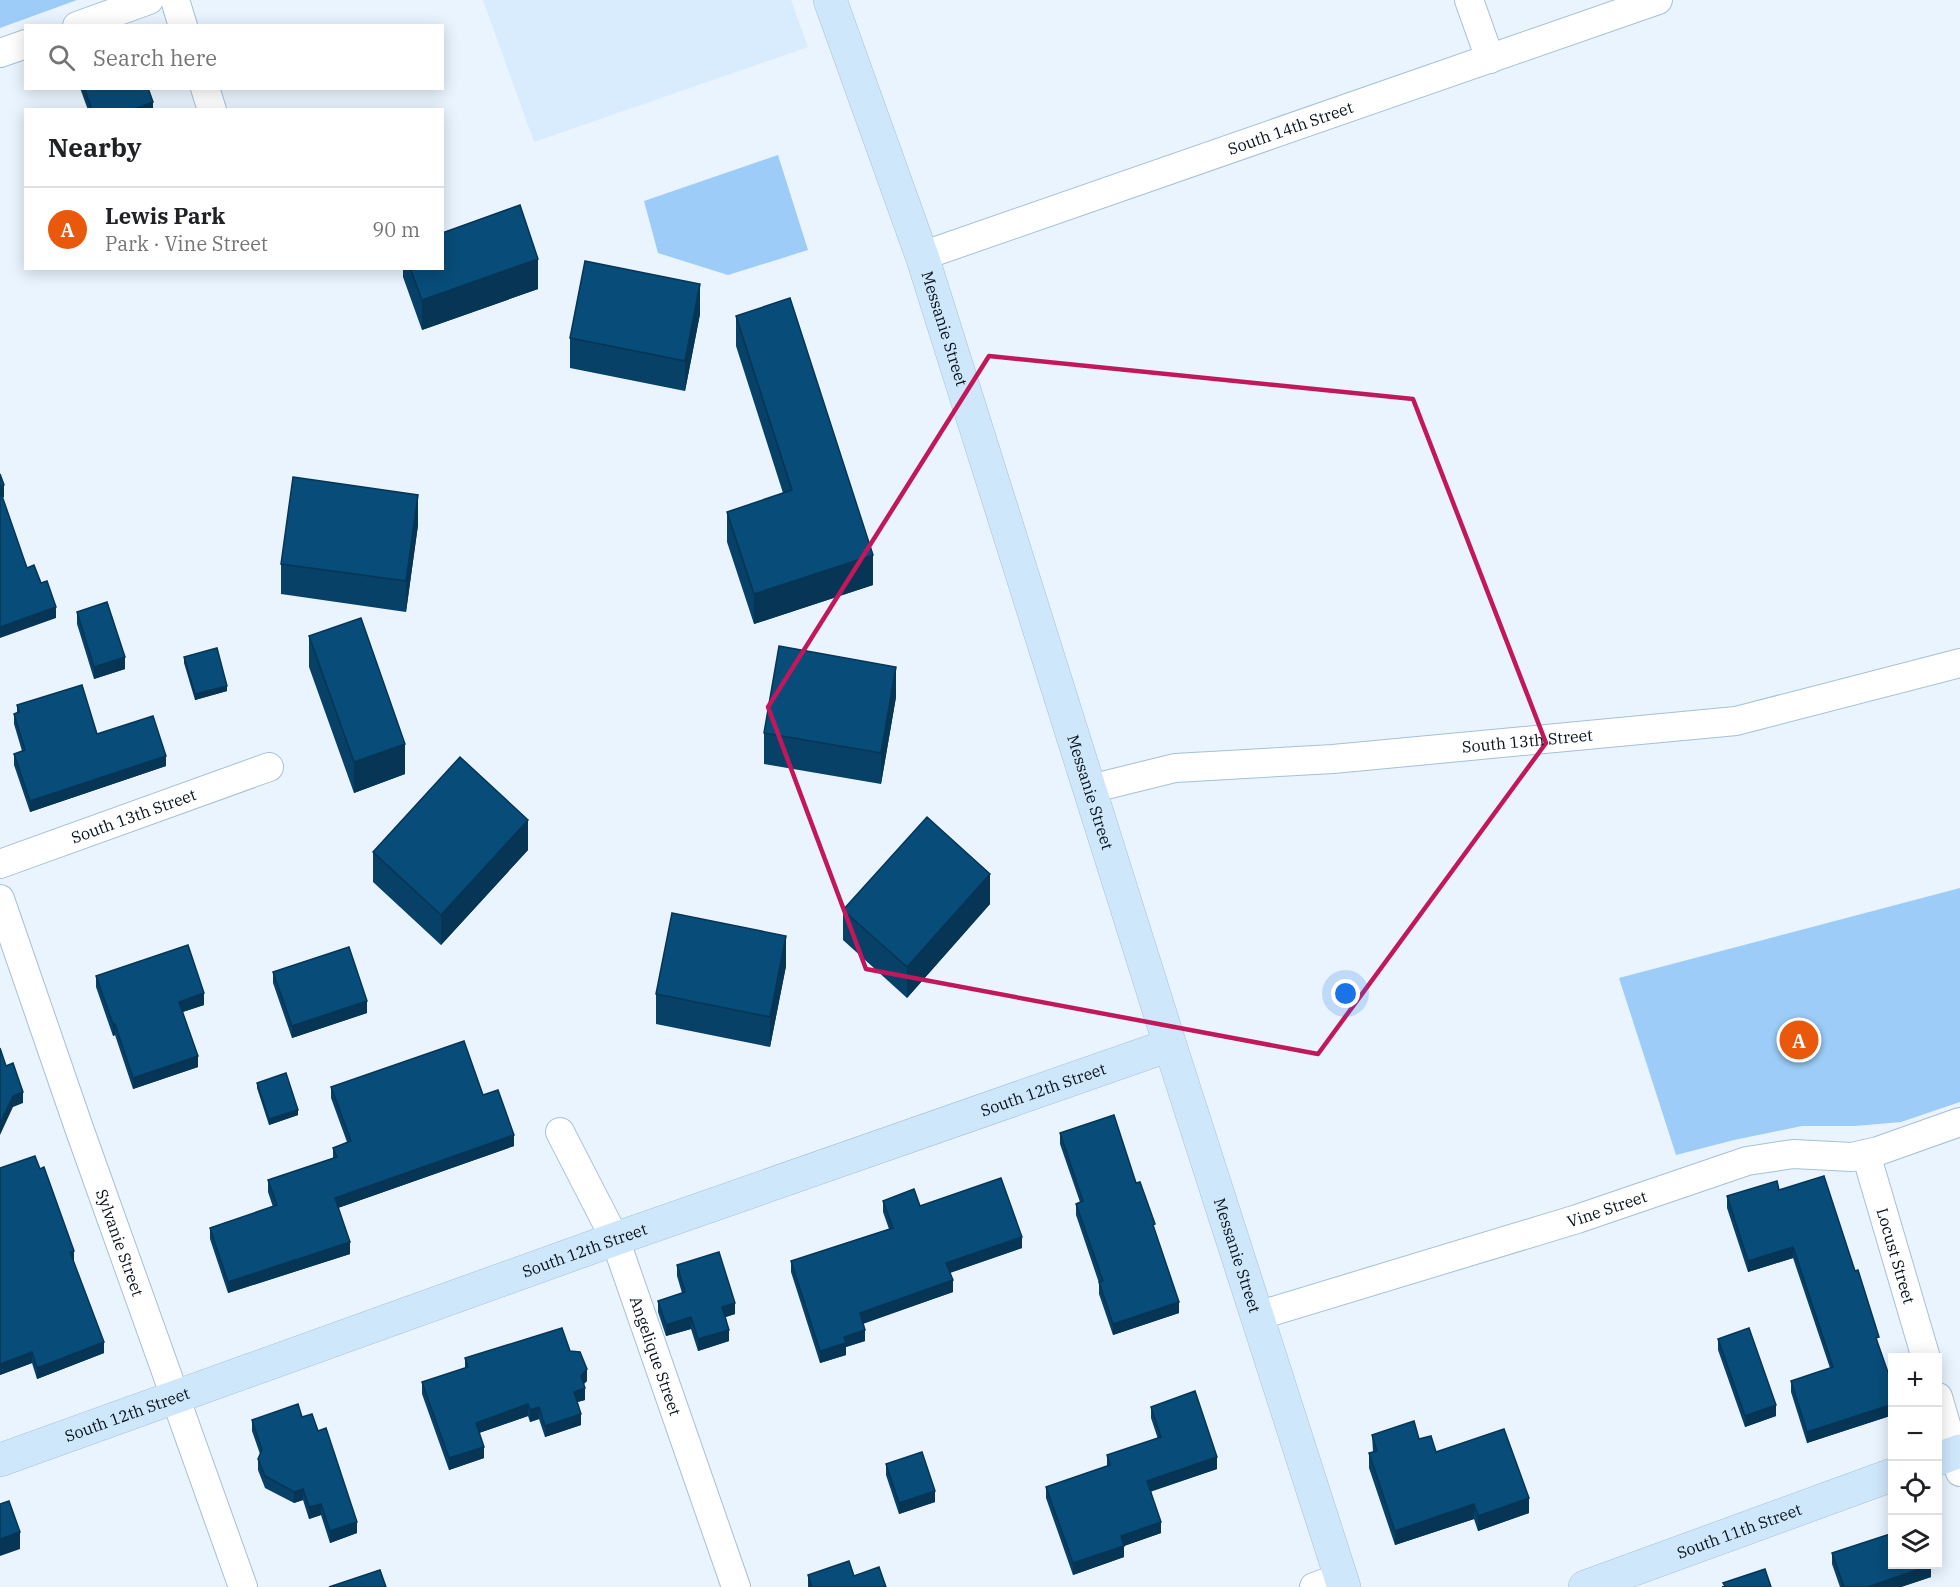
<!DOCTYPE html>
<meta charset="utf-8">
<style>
body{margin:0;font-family:"IBM Plex Serif",serif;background:#f6f6f6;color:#202124}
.controls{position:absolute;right:18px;bottom:18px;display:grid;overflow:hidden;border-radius:0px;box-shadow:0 3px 15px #0003}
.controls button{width:54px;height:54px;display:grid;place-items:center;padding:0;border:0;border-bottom:2px solid #e0e0e0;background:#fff;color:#202124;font:30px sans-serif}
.you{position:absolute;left:1346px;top:994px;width:21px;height:21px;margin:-15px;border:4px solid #fff;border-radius:50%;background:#1a73e8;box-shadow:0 0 0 9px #1a73e833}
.badge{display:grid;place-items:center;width:39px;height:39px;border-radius:50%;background:#ea580c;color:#fff;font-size:20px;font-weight:700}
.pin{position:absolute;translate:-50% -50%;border:3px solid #fff;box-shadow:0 2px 6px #0006}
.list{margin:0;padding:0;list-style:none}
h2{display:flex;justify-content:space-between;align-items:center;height:78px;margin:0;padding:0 24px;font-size:26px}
h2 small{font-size:20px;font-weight:400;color:#757577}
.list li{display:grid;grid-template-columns:39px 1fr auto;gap:18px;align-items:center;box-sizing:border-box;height:84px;padding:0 24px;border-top:2px solid #e0e0e0}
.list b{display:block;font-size:22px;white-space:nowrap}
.list p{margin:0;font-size:20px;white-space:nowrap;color:#757577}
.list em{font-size:20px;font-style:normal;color:#757577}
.icon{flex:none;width:33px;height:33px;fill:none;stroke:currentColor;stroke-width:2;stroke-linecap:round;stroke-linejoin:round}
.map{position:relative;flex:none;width:1960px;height:1587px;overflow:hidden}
.search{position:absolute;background:#fff;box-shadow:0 3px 15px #0003;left:24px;top:24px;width:420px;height:66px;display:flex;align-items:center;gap:15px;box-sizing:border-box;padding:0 21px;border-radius:0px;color:#757577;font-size:22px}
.panel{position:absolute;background:#fff;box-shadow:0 3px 15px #0003;left:24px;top:108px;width:420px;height:162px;border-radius:0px}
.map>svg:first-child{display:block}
.built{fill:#d8ecfe}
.green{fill:#9cccf7}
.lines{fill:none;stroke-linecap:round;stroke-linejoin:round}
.street-casing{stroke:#a6c0d7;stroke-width:30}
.secondary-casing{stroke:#a6c0d7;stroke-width:34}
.street{stroke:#fff;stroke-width:28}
.secondary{stroke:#cfe7fb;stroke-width:33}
.wall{fill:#074168}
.shaded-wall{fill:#063555}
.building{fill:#084c79;stroke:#063555;stroke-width:1.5}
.marked{fill:none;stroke:#c2185b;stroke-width:4.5;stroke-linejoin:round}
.labels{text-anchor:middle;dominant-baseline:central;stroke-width:6;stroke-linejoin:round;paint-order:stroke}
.street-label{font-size:16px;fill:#071119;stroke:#e9f4fe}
</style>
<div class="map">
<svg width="1960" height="1587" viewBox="0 0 1960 1587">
<rect width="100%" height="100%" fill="#e9f4fe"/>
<!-- built -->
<path class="built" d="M 483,0 L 791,0 L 808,47 L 534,142 Z"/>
<!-- green -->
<path class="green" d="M 0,0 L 77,0 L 0,28 Z
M 778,155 L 808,250 L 728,275 L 658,253 L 644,201 Z
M 1960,888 L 1960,1102 L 1901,1122 L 1855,1126 L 1802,1126 L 1734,1140 L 1676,1155 L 1619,978 Z"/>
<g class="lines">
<!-- street casing -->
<g class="street-casing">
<g id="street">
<path d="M 175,0 L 183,26"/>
<path d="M 1469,0 L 1490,59"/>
<path d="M 77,26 L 149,0"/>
<path d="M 0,53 L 26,44"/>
<path d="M 205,88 L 212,110"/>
<path id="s1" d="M 922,256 L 1658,0"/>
<path id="s2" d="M 1090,789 L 1175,768 L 1333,759 L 1736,721 L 1960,663"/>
<path id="s3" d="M 0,864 L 269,767"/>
<path id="s4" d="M 0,899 L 79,1128 L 243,1587"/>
<path id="s5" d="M 560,1132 L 615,1239 L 736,1587"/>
<path id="s6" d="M 1866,1154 L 1926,1358"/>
<path id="s7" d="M 1257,1316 L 1577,1219 L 1747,1161 L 1793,1154 L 1852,1157 L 1878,1151 L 1960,1122"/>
<path d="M 1938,1397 L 1960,1472"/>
<path d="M 1314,1587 L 1341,1577"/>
</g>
</g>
<!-- secondary casing -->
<g class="secondary-casing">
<g id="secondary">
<path id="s8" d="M 830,0 L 922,256 L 1170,1045 L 1344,1587"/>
<path d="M 1938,1459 L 1960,1451"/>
<path id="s9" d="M 0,1460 L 615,1239 L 1170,1045"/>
<path id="s10" d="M 1585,1587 L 1892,1475"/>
</g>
</g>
<!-- street -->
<use href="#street" class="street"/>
<!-- secondary -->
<use href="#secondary" class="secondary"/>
</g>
<!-- wall -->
<path class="wall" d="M 80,88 L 148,88 L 153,110 L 88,110 Z
M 403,268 L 442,268 L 538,289 L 422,330 L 403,277 Z
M 700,314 L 685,391 L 570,368 L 570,338 Z
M 736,316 L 873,585 L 754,624 L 727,542 L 727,512 L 783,493 L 736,346 Z
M 418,525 L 406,612 L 281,594 L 281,564 Z
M 77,612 L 125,669 L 94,679 L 77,624 Z
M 309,636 L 405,774 L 354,793 L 309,667 Z
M 184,657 L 227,691 L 195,700 L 184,663 Z
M 896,697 L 881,784 L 764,764 L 764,733 Z
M 17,705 L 97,734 L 166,766 L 30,812 L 14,765 L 14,754 L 22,751 L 14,724 L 14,714 L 17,713 Z
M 528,850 L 441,945 L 373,882 L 373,852 Z
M 990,904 L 907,998 L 843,940 L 843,910 Z
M 786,966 L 770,1047 L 656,1024 L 656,994 Z
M 273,972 L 367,1013 L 292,1038 L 273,983 Z
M 96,976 L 204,1005 L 183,1012 L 198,1067 L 133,1089 L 115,1035 L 113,1036 L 96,987 Z
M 257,1083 L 298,1115 L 269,1125 L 257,1088 Z
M 331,1087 L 483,1095 L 514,1146 L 338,1208 L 350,1254 L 228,1293 L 210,1239 L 210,1228 L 273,1207 L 268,1192 L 268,1180 L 333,1158 L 333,1148 L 347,1142 L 331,1098 Z
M 1060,1133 L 1155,1231 L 1179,1313 L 1113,1335 L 1099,1294 L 1099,1283 L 1076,1215 L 1076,1204 L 1080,1202 L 1060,1144 Z
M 0,1168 L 74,1262 L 104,1353 L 37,1379 L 32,1363 L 0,1375 Z
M 1779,1190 L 1879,1347 L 1893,1387 L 1893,1415 L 1807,1443 L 1791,1392 L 1791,1381 L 1830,1368 L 1793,1258 L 1748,1272 L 1727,1208 L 1727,1196 Z
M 883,1201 L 920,1206 L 1022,1248 L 950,1273 L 953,1292 L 863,1323 L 865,1341 L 846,1347 L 846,1355 L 820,1363 L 791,1272 L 791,1261 L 889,1229 L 883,1212 Z
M 677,1265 L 735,1314 L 726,1317 L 729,1341 L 698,1351 L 691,1329 L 666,1336 L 658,1312 L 658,1301 L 682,1293 L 677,1276 Z
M 1718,1339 L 1776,1416 L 1745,1427 L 1718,1350 Z
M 570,1351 L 587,1381 L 583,1384 L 585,1400 L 577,1402 L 581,1425 L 545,1437 L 539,1419 L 530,1422 L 528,1416 L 479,1433 L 484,1458 L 449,1470 L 422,1394 L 422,1382 L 465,1368 L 465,1358 Z
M 1151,1407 L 1217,1469 L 1151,1491 L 1161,1533 L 1124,1546 L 1124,1557 L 1073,1575 L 1046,1498 L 1046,1487 L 1107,1466 L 1107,1455 L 1158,1439 L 1151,1418 Z
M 302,1417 L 318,1431 L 357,1533 L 330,1543 L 321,1515 L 309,1519 L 303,1500 L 294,1503 L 265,1488 L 258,1470 L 258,1459 L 260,1454 L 252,1431 L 252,1420 Z
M 1372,1435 L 1419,1439 L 1436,1452 L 1529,1513 L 1478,1531 L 1474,1519 L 1395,1545 L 1369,1468 L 1369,1453 L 1373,1452 Z
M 886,1464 L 935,1502 L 899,1514 L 886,1475 Z
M 1832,1553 L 1931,1577 L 1901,1587 L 1840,1587 L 1832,1564 Z
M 808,1575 L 854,1576 L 886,1587 L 808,1587 Z"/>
<!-- shaded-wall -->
<path class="shaded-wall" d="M 153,102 L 153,110 L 131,110 Z
M 538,259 L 538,289 L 422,330 L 422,300 Z
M 700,284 L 700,314 L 685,391 L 685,361 Z
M 4,485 L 4,497 L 0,498 L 0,487 Z
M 418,495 L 418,525 L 406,612 L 406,581 Z
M 873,555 L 873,585 L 754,624 L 754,594 Z
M 56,607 L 56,618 L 0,638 L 0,627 Z
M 125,657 L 125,669 L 94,679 L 94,667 Z
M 896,667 L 896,697 L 881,784 L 881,753 Z
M 227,686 L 227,691 L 195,700 L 195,694 Z
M 405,744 L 405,774 L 354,793 L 354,762 Z
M 166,756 L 166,766 L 30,812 L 30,801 Z
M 528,820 L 528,850 L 441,945 L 441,915 Z
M 990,874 L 990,904 L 907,998 L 907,967 Z
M 786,936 L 786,966 L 770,1047 L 770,1017 Z
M 204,993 L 204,1005 L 179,1013 L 179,1002 Z
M 367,1001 L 367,1013 L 292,1038 L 292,1026 Z
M 113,1024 L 115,1024 L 115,1035 L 113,1036 Z
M 198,1056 L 198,1067 L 133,1089 L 133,1078 Z
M 23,1092 L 23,1103 L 13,1107 L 0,1135 L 0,1124 L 13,1096 Z
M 298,1110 L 298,1115 L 269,1125 L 269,1119 Z
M 514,1135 L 514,1146 L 335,1209 L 335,1198 Z
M 1022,1237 L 1022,1248 L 946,1274 L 946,1263 Z
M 350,1242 L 350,1254 L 228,1293 L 228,1282 Z
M 1793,1247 L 1793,1258 L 1748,1272 L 1748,1261 Z
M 74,1251 L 74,1262 L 70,1252 Z
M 953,1280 L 953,1292 L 860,1325 L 860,1313 Z
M 1179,1302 L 1179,1313 L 1113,1335 L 1113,1324 Z
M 735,1303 L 735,1314 L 722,1318 L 722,1307 Z
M 691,1317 L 691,1329 L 666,1336 L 666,1325 Z
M 729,1330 L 729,1341 L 698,1351 L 698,1339 Z
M 865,1330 L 865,1341 L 846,1347 L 846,1355 L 820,1363 L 820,1351 L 844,1337 Z
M 104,1342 L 104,1353 L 37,1379 L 37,1368 Z
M 32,1352 L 32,1363 L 0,1375 L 0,1364 Z
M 587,1369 L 587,1381 L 581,1387 L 581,1376 Z
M 585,1388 L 585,1400 L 574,1403 L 574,1392 Z
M 528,1404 L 528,1416 L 476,1434 L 476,1423 Z
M 1893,1404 L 1893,1415 L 1807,1443 L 1807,1432 Z
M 1776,1405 L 1776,1416 L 1745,1427 L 1745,1416 Z
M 539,1407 L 539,1419 L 530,1422 L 530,1410 Z
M 581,1414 L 581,1425 L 545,1437 L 545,1426 Z
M 484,1447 L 484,1458 L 449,1470 L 449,1458 Z
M 1217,1457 L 1217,1469 L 1147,1493 L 1147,1481 Z
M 303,1489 L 303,1500 L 294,1503 L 294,1492 Z
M 935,1491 L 935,1502 L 899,1514 L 899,1503 Z
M 1529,1498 L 1529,1513 L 1478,1531 L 1478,1516 Z
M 321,1504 L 321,1515 L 309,1519 L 309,1507 Z
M 1474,1504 L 1474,1519 L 1395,1545 L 1395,1531 Z
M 357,1522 L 357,1533 L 330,1543 L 330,1531 Z
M 1161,1522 L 1161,1533 L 1124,1546 L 1124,1557 L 1073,1575 L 1073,1563 L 1121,1536 Z
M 20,1532 L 20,1549 L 0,1556 L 0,1539 Z
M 1931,1565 L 1931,1577 L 1901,1587 L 1868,1587 Z"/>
<!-- building -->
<path class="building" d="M 84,88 L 148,88 L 153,102 L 131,110 L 92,110 Z
M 520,205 L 538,259 L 422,300 L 410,268 L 442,268 L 442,233 Z
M 585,261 L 700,284 L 685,361 L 570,338 Z
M 790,298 L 873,555 L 754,594 L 727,512 L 792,490 L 736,316 Z
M 0,474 L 4,485 L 0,487 Z
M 293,477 L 418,495 L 406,581 L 281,564 Z
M 0,490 L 27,568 L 34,565 L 41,583 L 47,581 L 56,607 L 0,627 Z
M 107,602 L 125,657 L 94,667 L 77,612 Z
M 361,618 L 405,744 L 354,762 L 309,636 Z
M 779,646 L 896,667 L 881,753 L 764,733 Z
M 217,648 L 227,686 L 195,694 L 184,657 Z
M 82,685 L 97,734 L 153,716 L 166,756 L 30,801 L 14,754 L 25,750 L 14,714 L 19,712 L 17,705 Z
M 460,757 L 528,820 L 441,915 L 373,852 Z
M 927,817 L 990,874 L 907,967 L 843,910 Z
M 672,913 L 786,936 L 770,1017 L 656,994 Z
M 188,945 L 204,993 L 179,1002 L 198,1056 L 133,1078 L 115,1024 L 113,1024 L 96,976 Z
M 349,947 L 367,1001 L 292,1026 L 273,972 Z
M 464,1041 L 483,1095 L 498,1090 L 514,1135 L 335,1198 L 350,1242 L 228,1282 L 210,1228 L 277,1205 L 268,1180 L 337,1157 L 333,1148 L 351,1141 L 331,1087 Z
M 0,1048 L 6,1066 L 13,1063 L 23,1092 L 13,1096 L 0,1124 Z
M 286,1073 L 298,1110 L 269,1119 L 257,1083 Z
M 1114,1115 L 1136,1183 L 1140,1182 L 1155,1224 L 1153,1225 L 1179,1302 L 1113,1324 L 1099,1282 L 1103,1281 L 1076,1204 L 1083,1201 L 1060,1133 Z
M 35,1156 L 40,1169 L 44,1167 L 74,1251 L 70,1252 L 104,1342 L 37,1368 L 32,1352 L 0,1364 L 0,1168 Z
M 1824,1176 L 1855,1271 L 1858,1270 L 1879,1337 L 1876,1338 L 1893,1387 L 1893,1404 L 1807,1432 L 1791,1381 L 1833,1367 L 1793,1247 L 1748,1261 L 1727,1196 L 1777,1181 L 1779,1190 Z
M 1001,1178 L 1022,1237 L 946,1263 L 953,1280 L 860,1313 L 865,1330 L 844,1337 L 846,1343 L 820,1351 L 791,1261 L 893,1228 L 883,1201 L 914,1189 L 920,1206 Z
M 719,1252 L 735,1303 L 722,1307 L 729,1330 L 698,1339 L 691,1317 L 666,1325 L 658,1301 L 685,1292 L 677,1265 Z
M 562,1328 L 570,1351 L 580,1352 L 587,1369 L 581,1376 L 585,1388 L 574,1392 L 581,1414 L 545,1426 L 539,1407 L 530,1410 L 528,1404 L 476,1423 L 484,1447 L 449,1458 L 422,1382 L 468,1367 L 465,1358 Z
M 1749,1328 L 1776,1405 L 1745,1416 L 1718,1339 Z
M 1195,1391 L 1217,1457 L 1147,1481 L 1161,1522 L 1121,1536 L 1124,1546 L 1073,1563 L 1046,1487 L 1110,1465 L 1107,1455 L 1161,1437 L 1151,1407 Z
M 298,1404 L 302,1417 L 312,1414 L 318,1431 L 326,1428 L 357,1522 L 330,1531 L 321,1504 L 309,1507 L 303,1489 L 294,1492 L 265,1476 L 258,1459 L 262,1450 L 252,1420 Z
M 1414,1421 L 1419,1439 L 1431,1436 L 1436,1452 L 1504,1429 L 1529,1498 L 1478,1516 L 1474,1504 L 1395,1531 L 1369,1453 L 1377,1451 L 1372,1435 Z
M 922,1452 L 935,1491 L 899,1503 L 886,1464 Z
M 9,1501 L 20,1532 L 0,1539 L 0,1504 Z
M 1893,1533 L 1893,1564 L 1931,1564 L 1931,1565 L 1868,1587 L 1844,1587 L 1832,1553 Z
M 849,1561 L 854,1576 L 879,1567 L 886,1587 L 812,1587 L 808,1575 Z
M 1765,1569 L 1771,1587 L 1722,1587 L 1725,1586 L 1723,1583 Z
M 380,1570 L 386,1587 L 329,1587 Z"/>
<!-- marked area -->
<path class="marked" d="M 989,356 L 1413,399 L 1546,743 L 1318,1054 L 866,969 L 768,707 Z"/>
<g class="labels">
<!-- street labels -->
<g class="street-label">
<text stroke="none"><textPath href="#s1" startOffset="390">South 14th Street</textPath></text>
<text stroke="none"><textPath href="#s8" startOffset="348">Messanie Street</textPath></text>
<text stroke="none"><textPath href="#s2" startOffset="441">South 13th Street</textPath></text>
<text stroke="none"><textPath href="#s8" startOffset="834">Messanie Street</textPath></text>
<text stroke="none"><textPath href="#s3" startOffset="142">South 13th Street</textPath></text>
<text stroke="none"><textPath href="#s9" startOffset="1107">South 12th Street</textPath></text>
<text stroke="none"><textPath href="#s7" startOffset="366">Vine Street</textPath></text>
<text stroke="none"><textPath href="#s4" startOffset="364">Sylvanie Street</textPath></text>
<text stroke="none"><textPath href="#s9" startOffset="621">South 12th Street</textPath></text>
<text stroke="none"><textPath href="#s8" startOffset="1320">Messanie Street</textPath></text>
<text stroke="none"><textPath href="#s6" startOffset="106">Locust Street</textPath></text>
<text stroke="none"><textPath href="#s5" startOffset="244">Angelique Street</textPath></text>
<text stroke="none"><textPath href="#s9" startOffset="135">South 12th Street</textPath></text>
<text stroke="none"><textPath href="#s10" startOffset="164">South 11th Street</textPath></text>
</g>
</g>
</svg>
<div class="controls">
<button>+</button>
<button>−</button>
<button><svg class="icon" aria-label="locate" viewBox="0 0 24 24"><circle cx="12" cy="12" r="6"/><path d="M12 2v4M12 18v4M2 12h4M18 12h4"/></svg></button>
<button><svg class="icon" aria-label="layers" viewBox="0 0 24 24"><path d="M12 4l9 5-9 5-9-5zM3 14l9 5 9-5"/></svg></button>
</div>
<div class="you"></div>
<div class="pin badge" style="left:1799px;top:1040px">A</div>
<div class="search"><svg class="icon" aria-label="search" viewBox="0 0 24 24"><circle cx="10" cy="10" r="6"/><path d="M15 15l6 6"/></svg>Search here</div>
<section class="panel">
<h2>Nearby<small></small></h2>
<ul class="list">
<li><span class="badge">A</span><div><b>Lewis Park</b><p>Park · Vine Street</p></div><em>90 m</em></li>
</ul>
</section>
</div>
